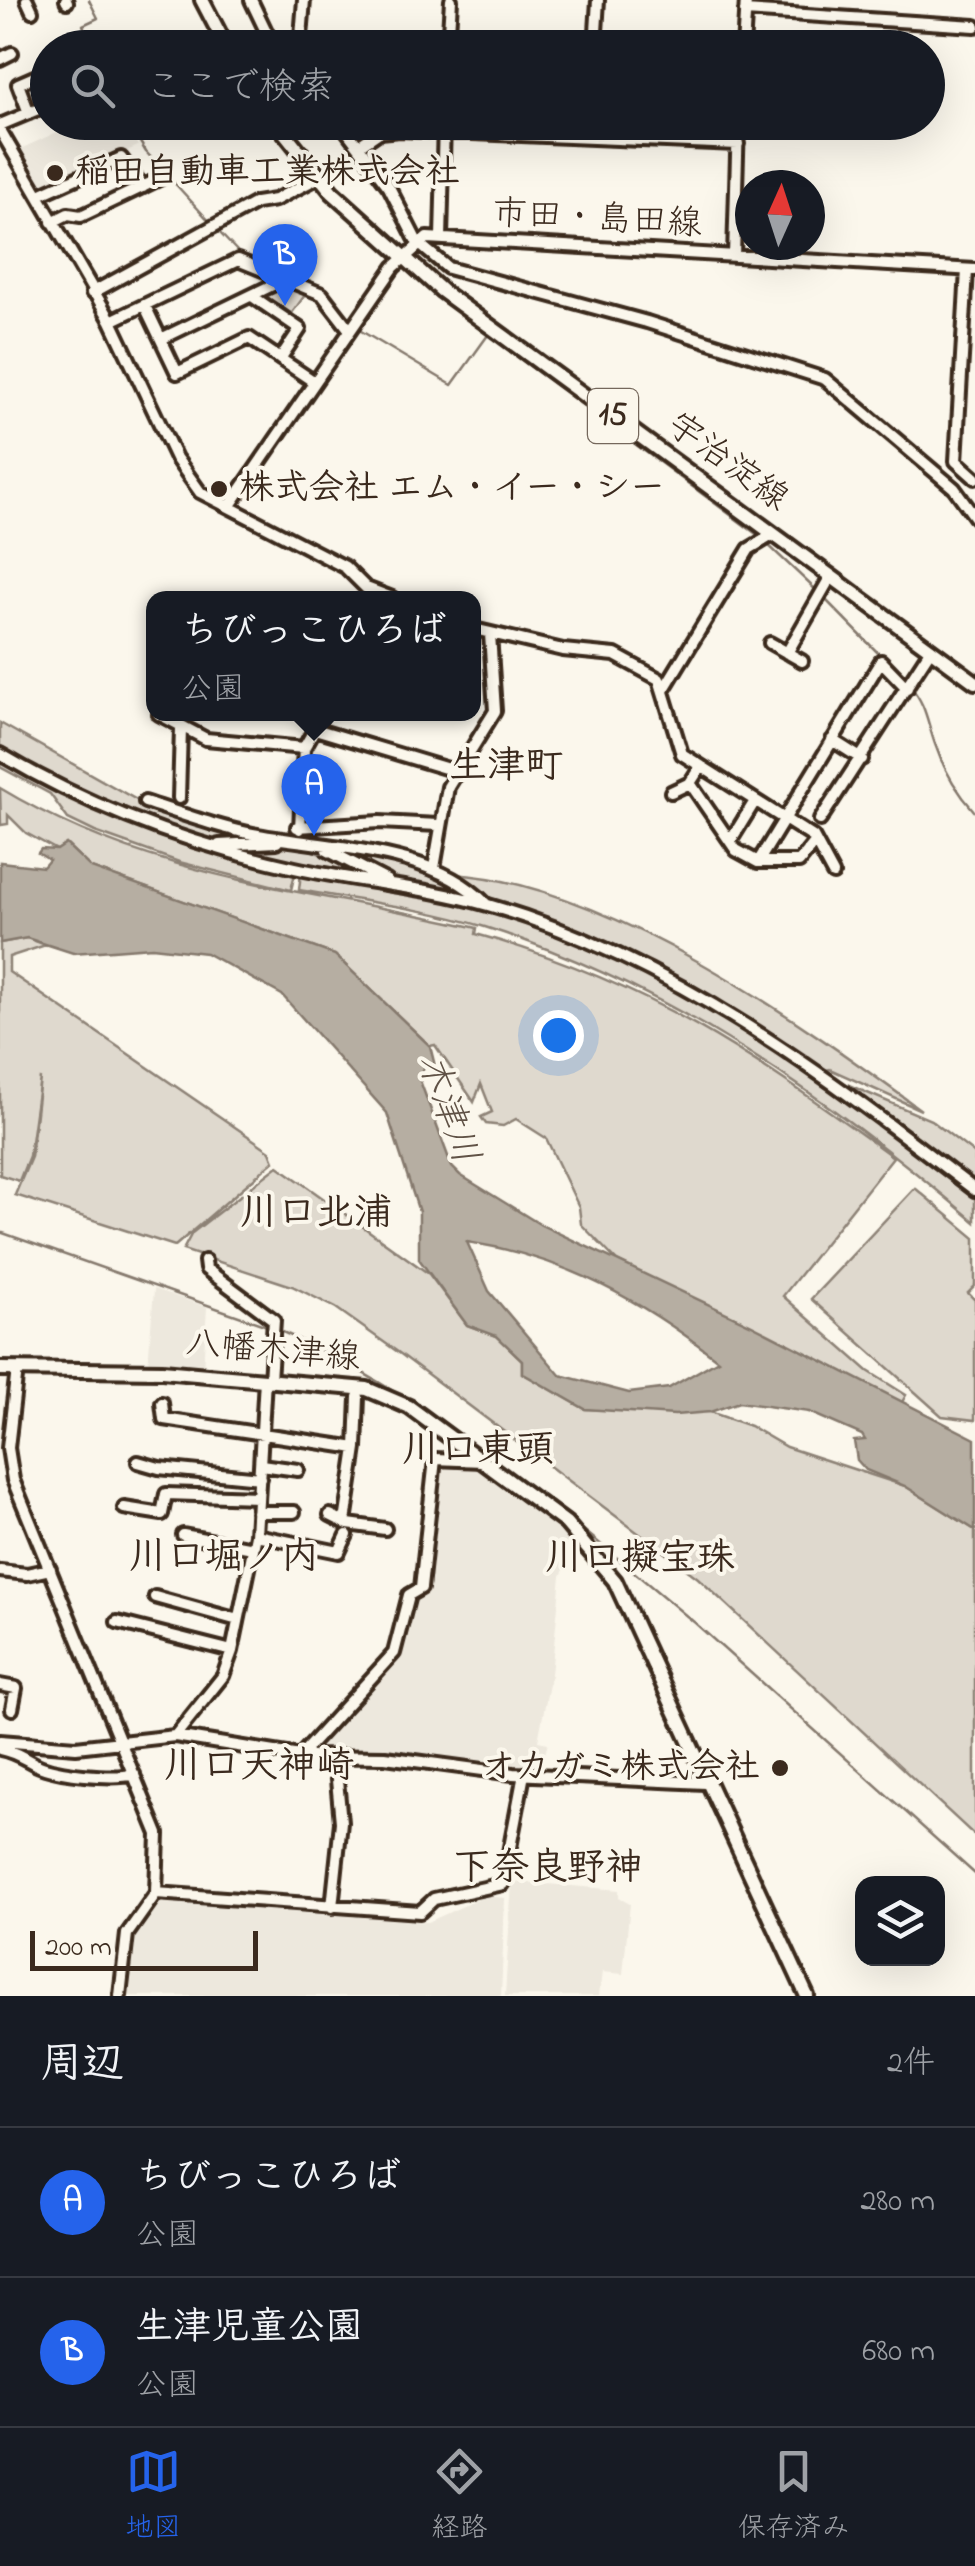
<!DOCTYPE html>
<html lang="ja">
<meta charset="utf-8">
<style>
body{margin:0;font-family:"Indie Flower","Klee One",sans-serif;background:#242831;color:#f1f3f6}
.controls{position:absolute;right:30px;bottom:30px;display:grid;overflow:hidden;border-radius:20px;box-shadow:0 10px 40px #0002}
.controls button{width:90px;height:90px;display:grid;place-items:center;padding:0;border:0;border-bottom:2px solid #363941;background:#171b24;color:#f1f3f6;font:50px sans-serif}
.compass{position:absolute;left:735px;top:170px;width:90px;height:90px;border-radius:50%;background:#171b24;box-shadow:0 10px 40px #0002;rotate:3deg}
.scale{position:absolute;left:30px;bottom:25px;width:228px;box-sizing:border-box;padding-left:10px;border:5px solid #3b2a1e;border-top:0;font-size:28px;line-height:35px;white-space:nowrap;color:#3b2a1e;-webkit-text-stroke:8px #fbf7ec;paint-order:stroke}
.you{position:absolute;left:558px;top:1035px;width:35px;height:35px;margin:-25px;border:8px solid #fff;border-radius:50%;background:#1a73e8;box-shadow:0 0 0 15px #1a73e833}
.badge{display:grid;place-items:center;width:65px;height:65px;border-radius:50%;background:#2563eb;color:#fff;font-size:32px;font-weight:700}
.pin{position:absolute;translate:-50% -82px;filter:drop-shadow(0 2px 5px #0008)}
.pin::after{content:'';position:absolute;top:52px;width:35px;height:30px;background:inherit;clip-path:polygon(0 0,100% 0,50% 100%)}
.popup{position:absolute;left:146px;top:591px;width:335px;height:130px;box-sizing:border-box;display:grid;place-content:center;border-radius:20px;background:#171b24;filter:drop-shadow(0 2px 8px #0005);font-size:32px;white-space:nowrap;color:#9ea1a6}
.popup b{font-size:38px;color:#f1f3f6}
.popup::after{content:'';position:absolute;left:50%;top:100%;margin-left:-20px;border:20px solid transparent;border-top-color:#171b24}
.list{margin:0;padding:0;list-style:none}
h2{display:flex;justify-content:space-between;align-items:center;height:130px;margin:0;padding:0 40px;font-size:42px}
h2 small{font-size:32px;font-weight:400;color:#9ea1a6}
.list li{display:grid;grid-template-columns:65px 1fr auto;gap:30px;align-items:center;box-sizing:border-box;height:150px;padding:0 40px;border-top:2px solid #363941}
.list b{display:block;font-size:38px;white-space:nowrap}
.list p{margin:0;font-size:32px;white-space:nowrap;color:#9ea1a6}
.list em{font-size:32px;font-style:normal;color:#9ea1a6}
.icon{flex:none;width:55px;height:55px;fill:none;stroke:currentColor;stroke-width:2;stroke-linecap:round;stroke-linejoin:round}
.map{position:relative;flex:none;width:975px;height:1996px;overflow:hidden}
.search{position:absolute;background:#171b24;box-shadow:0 10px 40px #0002;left:30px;right:30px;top:30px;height:110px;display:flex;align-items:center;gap:25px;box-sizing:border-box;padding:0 35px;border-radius:55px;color:#9ea1a6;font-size:38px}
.sheet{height:430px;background:#171b24}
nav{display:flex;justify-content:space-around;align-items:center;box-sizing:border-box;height:140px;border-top:2px solid #363941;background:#171b24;font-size:28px;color:#9ea1a6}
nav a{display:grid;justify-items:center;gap:5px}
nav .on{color:#2563eb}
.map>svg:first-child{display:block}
.built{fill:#ede8dd}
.green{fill:#dfd9ce;stroke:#8d8276;stroke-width:2.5}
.water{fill:#b6aea2;stroke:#85796d;stroke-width:2.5;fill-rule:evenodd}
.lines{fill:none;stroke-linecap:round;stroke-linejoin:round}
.stream{stroke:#85796d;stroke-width:2.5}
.minor-casing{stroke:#3b2a1e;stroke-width:18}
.major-casing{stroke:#3b2a1e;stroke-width:20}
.minor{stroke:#fbf7ec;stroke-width:10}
.major{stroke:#fbf7ec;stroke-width:12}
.poi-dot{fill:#3b2a1e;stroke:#fbf7ec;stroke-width:4}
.labels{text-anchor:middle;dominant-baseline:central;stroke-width:8;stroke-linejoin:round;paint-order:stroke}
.shield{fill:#fbf7ec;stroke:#75685c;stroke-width:2.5}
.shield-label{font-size:32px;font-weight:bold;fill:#3b2a1e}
.poi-label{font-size:35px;font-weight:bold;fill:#3b2a1e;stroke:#fbf7ec;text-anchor:start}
.street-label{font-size:35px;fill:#3b2a1e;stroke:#fbf7ec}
.neighbourhood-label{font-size:38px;font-weight:bold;fill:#3b2a1e;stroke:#fbf7ec}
.water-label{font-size:38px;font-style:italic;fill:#605246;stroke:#fbf7ec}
</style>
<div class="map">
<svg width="975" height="1996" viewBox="0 0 975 1996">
<rect width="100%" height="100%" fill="#fbf7ec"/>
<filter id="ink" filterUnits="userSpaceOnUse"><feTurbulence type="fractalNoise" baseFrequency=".01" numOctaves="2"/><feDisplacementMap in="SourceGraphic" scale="20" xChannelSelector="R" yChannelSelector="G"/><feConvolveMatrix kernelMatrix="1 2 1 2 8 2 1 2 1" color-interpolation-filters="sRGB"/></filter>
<g filter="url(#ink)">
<!-- built -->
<path class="built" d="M 79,122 L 124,123 L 138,146 L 40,191 L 16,151 Z
M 154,1289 L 207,1307 L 203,1369 L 148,1366 Z
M 439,1463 L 480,1467 L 576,1544 L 561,1576 L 551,1674 L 538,1741 L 548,1743 L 540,1771 L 310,1751 L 397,1655 L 411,1599 L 424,1587 Z
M 512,1881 L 619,1890 L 619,1898 L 630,1904 L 623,1974 L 602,1972 L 599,1996 L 505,1996 Z
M 485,1896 L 505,1898 L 501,1996 L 124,1996 L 131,1943 L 157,1902 L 428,1922 Z"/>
<!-- green -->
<path class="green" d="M 285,283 L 308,291 L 289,317 L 257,296 Z
M 0,723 L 144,804 L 273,840 L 204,843 L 82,796 L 0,751 Z
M 0,758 L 84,803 L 296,869 L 291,890 L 179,862 L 95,832 L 68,819 L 50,794 L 0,767 Z
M 0,788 C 156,882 306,888 477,928 L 476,934 C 646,981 753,1055 893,1157 L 783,1296 L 868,1371 L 906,1395 L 902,1402 L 617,1261 L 581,1224 L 579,1207 L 546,1138 L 516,1119 L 503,1126 L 486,1124 L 481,1117 L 492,1112 L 481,1084 L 474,1102 L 435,1045 L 430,1046 L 335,955 L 91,868 L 66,844 L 57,850 L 26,833 L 8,815 L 8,824 L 1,825 Z
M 300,846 L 383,878 L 224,848 Z
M 332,850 L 433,870 L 478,900 L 393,879 Z
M 301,872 C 389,887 484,901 567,936 C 716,999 850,1094 975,1197 L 975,1222 C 828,1097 671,986 485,927 C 425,908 360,901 299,890 Z
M 453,874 C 606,883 800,1021 921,1110 L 830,1069 L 822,1071 L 702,991 L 620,948 L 488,901 Z
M 27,938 L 46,945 L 9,957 L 9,972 L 270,1151 L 274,1161 L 175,1246 L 15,1195 L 31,1157 L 40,1078 L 29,1156 L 19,1181 L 0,1175 L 0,943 Z
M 837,1080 L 931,1120 L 975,1154 L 975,1185 Z
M 278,1166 L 429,1274 L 467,1325 L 497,1336 L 522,1360 L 522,1373 L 585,1409 L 710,1412 L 750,1426 L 786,1447 L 905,1486 L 975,1530 L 975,1836 L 698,1578 L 402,1355 L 336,1308 L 292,1286 L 183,1250 L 192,1233 Z
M 915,1188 L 975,1238 L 975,1286 L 968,1293 L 975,1300 L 975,1420 L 942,1416 L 811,1299 Z"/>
<!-- water -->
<path class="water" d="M 66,844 L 91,868 L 335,955 L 430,1046 L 435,1066 L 426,1064 L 419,1078 L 452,1167 L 460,1175 L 541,1225 L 750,1324 L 975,1439 L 975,1530 L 905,1486 L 866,1470 L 857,1460 L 854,1441 L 865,1440 L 862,1435 L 809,1412 L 739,1402 L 710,1412 L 675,1415 L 585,1409 L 522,1373 L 522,1360 L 497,1336 L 467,1325 L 419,1259 L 419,1212 L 387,1113 L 282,995 L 206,953 L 152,947 L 73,953 L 27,938 L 0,943 L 0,862 L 43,867 L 49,860 L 38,853 L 41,849 L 57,850 ZM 467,1242 C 562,1256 643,1301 718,1360 L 669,1388 L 629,1393 L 560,1375 L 489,1291 Z"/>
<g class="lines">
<!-- stream -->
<path class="stream" d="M 89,0 L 98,18 L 83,25 L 93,48
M 128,122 L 146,152 L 212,224
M 217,230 L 239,253 L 326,289 L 350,322
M 356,328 L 452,385 L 488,335 L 759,536
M 765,542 L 817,591
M 823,597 L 884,659
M 910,686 C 926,704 927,722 935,744 C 943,768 958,793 975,812
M 0,1232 L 270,1327
M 278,1330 C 375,1372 456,1431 540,1496
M 574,1522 L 695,1623 L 975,1874"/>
<!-- minor casing -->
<g class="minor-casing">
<path id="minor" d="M 27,0 L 32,11
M 66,0 L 67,2
M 251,0 L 274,48
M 304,0 L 301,37 L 309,48
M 745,11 L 975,26
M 448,48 L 451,0
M 595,48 L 598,0
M 743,48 L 746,0
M 0,59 L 12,53
M 29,113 L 18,84 L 48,71
M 340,122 L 389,187 L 417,242 L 448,268 L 647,322 L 825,379 L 954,488 L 975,517
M 0,125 L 48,105
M 0,130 L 111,321 L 176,458 L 200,492 L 345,567 L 366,588 L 392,598
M 360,145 L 379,132 L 400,130 L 738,144
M 39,195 L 121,158 L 143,187
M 52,222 L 68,214 L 81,216 L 161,178
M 441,238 L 444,122
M 734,256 L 738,122
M 967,270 L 956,461 L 975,478
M 92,293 L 256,203 L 275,200 L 319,177
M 252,296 L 300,329 L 280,359
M 145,306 L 177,373 L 249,338 L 313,381
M 111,321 L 238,260 L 322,294 L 349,329
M 161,339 L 287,278
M 229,507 L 394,267 L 427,238 L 975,270
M 474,629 L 563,650 L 615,655 L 659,679 L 682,754 L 813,837 L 833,874
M 770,643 L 802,661
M 787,653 L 831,576
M 664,689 L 749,549 L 774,534
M 159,714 L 206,739 L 304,748
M 315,729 L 455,771
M 832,740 L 862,759
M 0,754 C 93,809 190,845 295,868 C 359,882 425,887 488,905 C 674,959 824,1074 975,1190
M 690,783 L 736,850 L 758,862 L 799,862 L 815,842
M 671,792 L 690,783 L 701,766
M 179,798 L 181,728
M 145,802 C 182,814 220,828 258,835 C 332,849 431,847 486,904
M 820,820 L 931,649
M 297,827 L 380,822 L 438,825
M 300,829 L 304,748 L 323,714
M 731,840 L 755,801
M 219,845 L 277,842
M 327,850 L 387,881
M 758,862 L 881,661 L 907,688
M 434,868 L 448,787 L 495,711 L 490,634
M 205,1261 L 206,1269 L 274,1320 L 270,1380
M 17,1369 L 8,1448 L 13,1480 L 158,1834 L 156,1893 L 127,1934 L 120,1996
M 162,1403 L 164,1419 L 356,1448 L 358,1397
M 138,1462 L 159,1468 L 260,1478
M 261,1465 L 298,1470
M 124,1508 L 162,1514 L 166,1494 L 258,1497
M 257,1512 L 294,1512
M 330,1515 L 348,1524 L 385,1529
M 345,1522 L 356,1448
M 183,1535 L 253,1548
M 256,1535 L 339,1552 L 347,1535
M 0,1571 L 27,1574 L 50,1569
M 155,1597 L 238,1620
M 117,1622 L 232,1651
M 0,1685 L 16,1688 L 12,1709
M 175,1736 L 223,1676 L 232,1651 L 256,1535 L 265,1379
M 0,1741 L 76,1747 L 175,1736 L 300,1756 L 385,1757 L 513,1774 L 705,1783
M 0,1749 C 16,1752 23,1758 37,1765 C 56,1774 115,1780 134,1774
M 300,1756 L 394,1653 L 409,1595 L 421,1588 L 435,1459 L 483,1461
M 156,1893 L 420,1912 L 434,1899 L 503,1884 L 524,1774
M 332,1907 L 341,1822 L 335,1759"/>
</g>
<!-- major casing -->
<g class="major-casing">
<path id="major" d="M 202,0 L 227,48
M 276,122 L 332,192 L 442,291 L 975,682
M 0,1369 L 162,1371 L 367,1389 L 409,1407 L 566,1523 L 615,1581 L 807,1996"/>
</g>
<!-- minor -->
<use href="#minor" class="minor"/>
<!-- major -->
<use href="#major" class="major"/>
</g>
</g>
<!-- markers -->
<g class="poi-dot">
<circle cx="55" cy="173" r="10"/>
<circle cx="219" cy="489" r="10"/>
<circle cx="780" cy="1768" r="10"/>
</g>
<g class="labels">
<!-- shield labels -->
<rect class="shield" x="588" y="389" width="50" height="54" rx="8"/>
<g class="shield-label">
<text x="613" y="416">15</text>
</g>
<!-- poi labels -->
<g class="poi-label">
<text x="75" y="173">稲田自動車工業株式会社</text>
<text x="239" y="489">株式会社 エム・イー・シー</text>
<text x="760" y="1768" text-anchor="end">オカガミ株式会社</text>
</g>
<!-- street labels -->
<g class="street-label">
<text transform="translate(597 220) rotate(3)">市田・島田線</text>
<text transform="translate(727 463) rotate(36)">宇治淀線</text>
<text transform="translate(273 1352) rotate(5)">八幡木津線</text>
</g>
<!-- neighbourhood labels -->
<g class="neighbourhood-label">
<text x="506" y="768">生津町</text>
<text x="316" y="1215">川口北浦</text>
<text x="478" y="1452">川口東頭</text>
<text x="224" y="1559">川口堀ノ内</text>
<text x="640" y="1560">川口擬宝珠</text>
<text x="259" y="1768">川口天神崎</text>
<text x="548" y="1870">下奈良野神</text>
</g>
<!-- water labels -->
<g class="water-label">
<text transform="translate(446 1109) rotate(70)">木津川</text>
</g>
</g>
</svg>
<div class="controls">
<button><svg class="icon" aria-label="layers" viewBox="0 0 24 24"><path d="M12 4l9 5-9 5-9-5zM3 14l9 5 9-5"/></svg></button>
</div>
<svg class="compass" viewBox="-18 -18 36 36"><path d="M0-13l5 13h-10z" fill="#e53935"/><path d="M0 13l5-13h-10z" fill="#9ea1a6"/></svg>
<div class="scale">200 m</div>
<div class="you"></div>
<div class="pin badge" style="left:314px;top:836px">A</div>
<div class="popup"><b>ちびっこひろば</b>公園</div>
<div class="pin badge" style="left:285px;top:306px">B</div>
<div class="search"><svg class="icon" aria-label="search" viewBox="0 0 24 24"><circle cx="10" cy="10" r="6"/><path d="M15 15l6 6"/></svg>ここで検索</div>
</div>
<section class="sheet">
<h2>周辺<small>2件</small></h2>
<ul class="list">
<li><span class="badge">A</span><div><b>ちびっこひろば</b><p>公園</p></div><em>280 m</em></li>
<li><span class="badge">B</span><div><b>生津児童公園</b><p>公園</p></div><em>680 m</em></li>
</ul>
</section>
<nav>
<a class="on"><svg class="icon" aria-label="map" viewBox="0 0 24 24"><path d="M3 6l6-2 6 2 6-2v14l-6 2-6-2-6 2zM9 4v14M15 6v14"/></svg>地図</a>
<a><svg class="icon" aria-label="directions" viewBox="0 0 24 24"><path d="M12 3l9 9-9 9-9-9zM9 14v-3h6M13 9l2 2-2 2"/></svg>経路</a>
<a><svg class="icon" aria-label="saved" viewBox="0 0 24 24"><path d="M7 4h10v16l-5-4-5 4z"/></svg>保存済み</a>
</nav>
